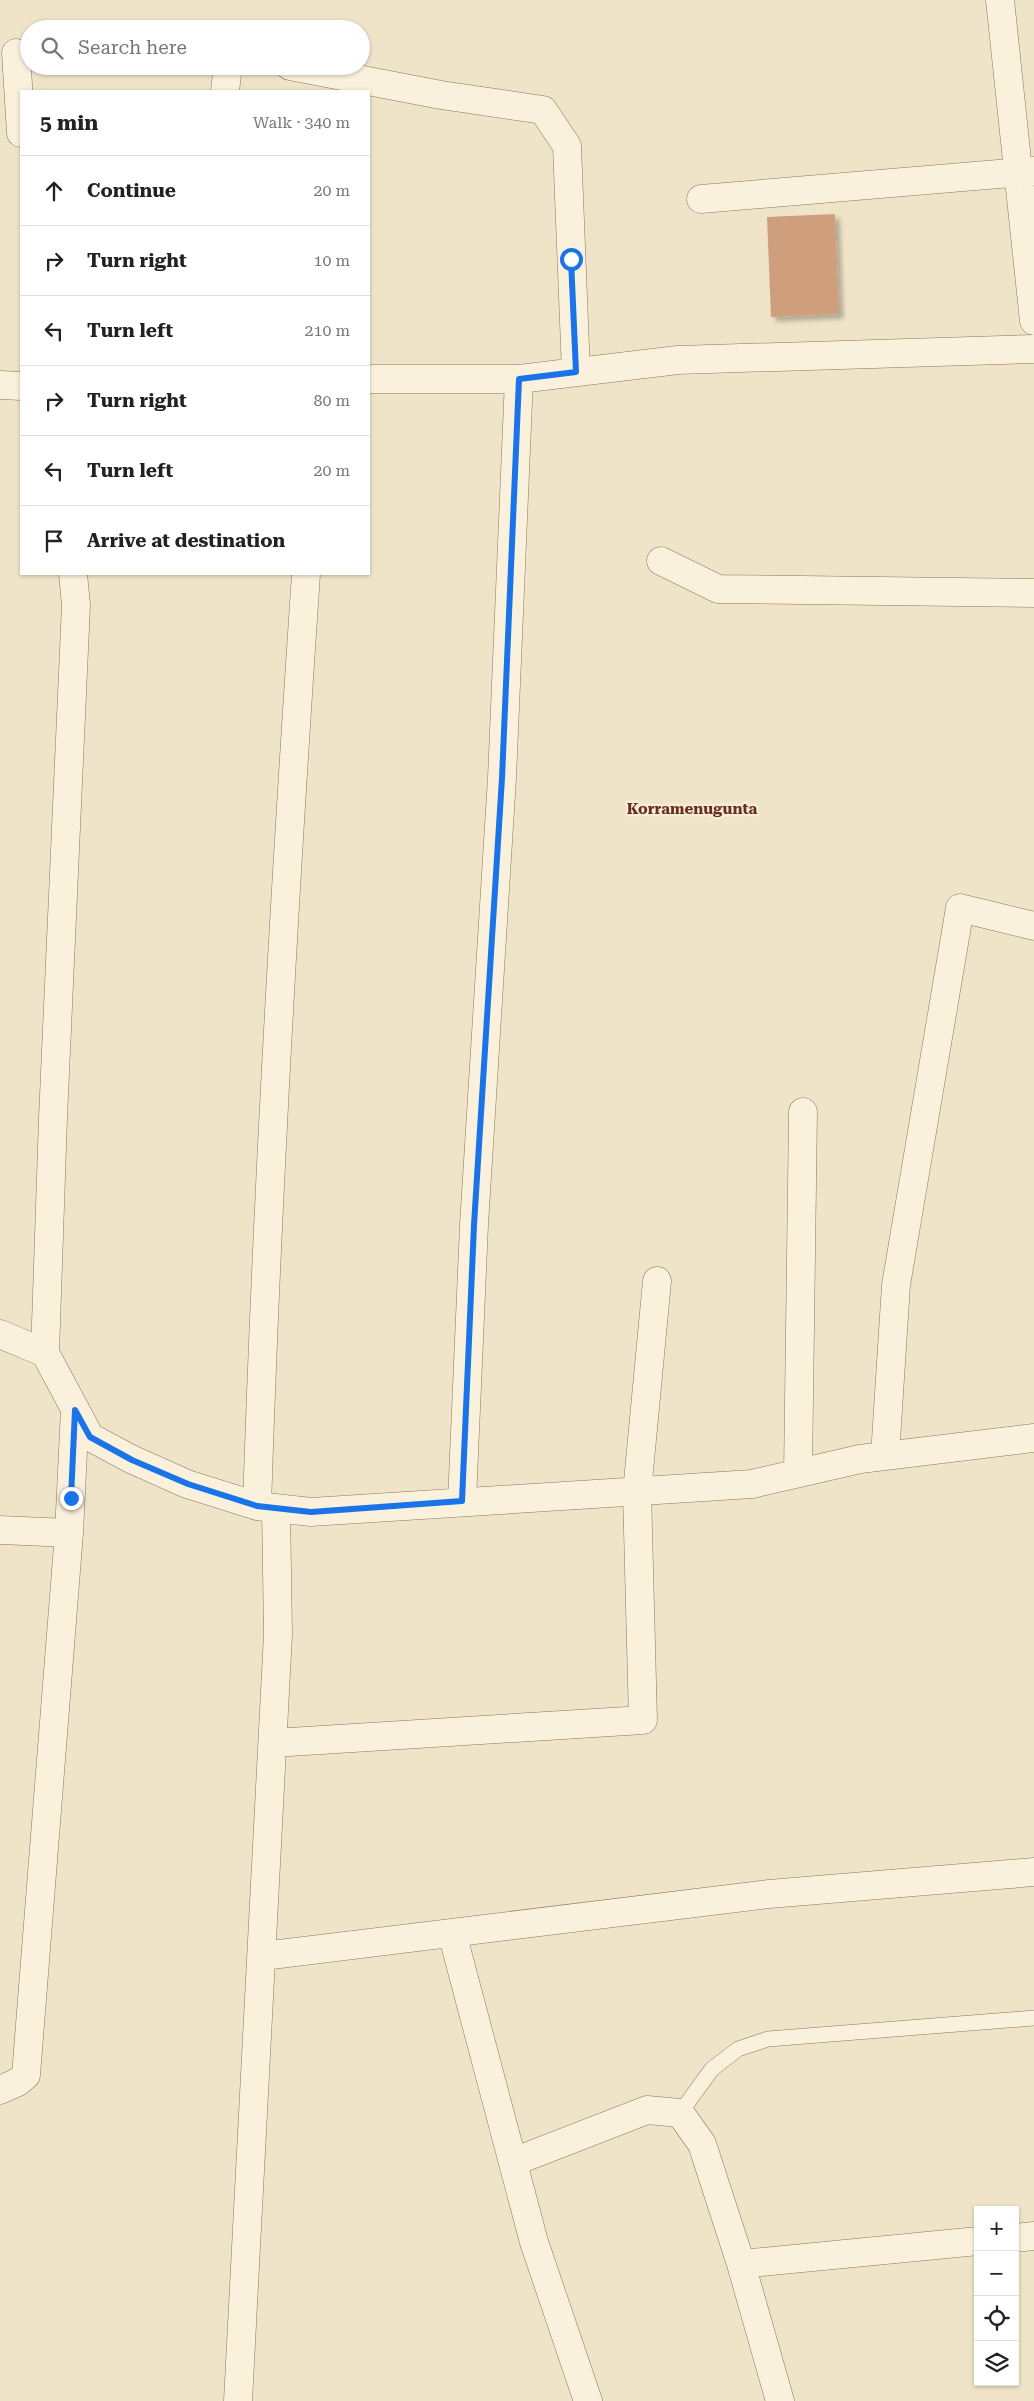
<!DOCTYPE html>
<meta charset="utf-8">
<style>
body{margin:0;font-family:"Roboto Serif",serif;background:#f6f6f6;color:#222}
.controls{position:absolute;right:15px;bottom:15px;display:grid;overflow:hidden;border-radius:0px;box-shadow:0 1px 4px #0004}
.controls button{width:45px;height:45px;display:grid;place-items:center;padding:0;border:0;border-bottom:1px solid #e0e0e0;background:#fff;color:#222;font:25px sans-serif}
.stop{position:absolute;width:15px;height:15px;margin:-11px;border:4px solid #1a73e8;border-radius:50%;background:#fff}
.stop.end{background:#1a73e8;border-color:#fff;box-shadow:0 1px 5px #0008}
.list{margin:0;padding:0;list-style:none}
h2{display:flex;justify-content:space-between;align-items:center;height:65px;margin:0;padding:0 20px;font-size:21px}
h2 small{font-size:16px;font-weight:400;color:#767676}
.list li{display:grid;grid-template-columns:32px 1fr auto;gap:15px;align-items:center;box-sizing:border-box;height:70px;padding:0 20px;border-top:1px solid #e0e0e0}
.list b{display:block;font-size:19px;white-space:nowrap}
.list em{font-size:16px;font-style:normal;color:#767676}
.icon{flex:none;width:28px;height:28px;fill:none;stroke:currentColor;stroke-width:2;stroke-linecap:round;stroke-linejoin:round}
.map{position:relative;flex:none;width:1034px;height:2401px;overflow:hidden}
.search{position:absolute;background:#fff;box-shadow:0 1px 4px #0004;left:20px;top:20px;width:350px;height:55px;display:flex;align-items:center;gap:12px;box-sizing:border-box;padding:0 18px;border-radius:28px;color:#767676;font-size:19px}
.panel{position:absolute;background:#fff;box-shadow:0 1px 4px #0004;left:20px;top:90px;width:350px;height:485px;border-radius:0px}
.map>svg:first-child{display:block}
.building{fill:#cf9f7d;filter:url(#shadow)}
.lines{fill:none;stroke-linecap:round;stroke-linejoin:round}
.service-casing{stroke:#8d765c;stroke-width:16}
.minor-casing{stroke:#8d765c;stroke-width:29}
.service{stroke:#faf1dc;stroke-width:15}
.minor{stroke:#faf1dc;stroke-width:28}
.route{stroke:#1a73e8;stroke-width:6}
.labels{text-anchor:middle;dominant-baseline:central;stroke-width:4.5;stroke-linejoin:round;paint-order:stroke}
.neighbourhood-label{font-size:15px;font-weight:bold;fill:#6b2e1e;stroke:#f7eed8}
</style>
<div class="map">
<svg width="1034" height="2401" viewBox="0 0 1034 2401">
<defs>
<filter id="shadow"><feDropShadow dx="4.5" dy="4.5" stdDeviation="2.5" flood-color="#0004"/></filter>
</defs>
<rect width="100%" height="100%" fill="#f0e4c8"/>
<!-- building -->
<path class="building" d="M 835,214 L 839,314 L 771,317 L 767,217 Z"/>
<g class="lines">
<!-- service casing -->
<g class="service-casing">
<path id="service" d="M 680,2113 L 712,2069 L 738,2049 L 768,2039 L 1034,2018"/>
</g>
<!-- minor casing -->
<g class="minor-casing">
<path id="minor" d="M 1000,0 L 1034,321
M 16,53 L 21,133
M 290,66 L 441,95 L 543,110 L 567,146 L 576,372
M 225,91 L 228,66
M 701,199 L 1034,171
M 369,379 L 519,379 L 678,360 L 1034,349
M 0,385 L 21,386
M 661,561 L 718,589 L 1034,593
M 73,574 L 76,605 L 53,1118 L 45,1353 L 90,1437 L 131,1459 L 187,1484 L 257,1506 L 311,1512 L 752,1484 L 860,1459 L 1034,1438
M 0,1334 L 45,1353
M 885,1456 L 896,1285 L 960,908 L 1034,926
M 798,1473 L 803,1112
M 462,1501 L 474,1225 L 502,778 L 519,379
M 257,1506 C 267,1195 285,884 306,574
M 0,1530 L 69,1533 L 75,1410
M 273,1743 L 643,1720 L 637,1492 L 657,1281
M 452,1933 L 534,2242 L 588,2401
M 263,1956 L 769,1894 L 1034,1872
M 0,2090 L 18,2082 L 26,2075 L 69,1533
M 513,2162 L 647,2110 L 680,2113 L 702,2144 L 741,2264 L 780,2401
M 1015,2238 L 1034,2236
M 741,2264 L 978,2241
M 238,2401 L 278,1634 L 276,1508"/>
</g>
<!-- service -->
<use href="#service" class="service"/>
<!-- minor -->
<use href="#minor" class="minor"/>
</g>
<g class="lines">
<!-- route -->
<path class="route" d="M 71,1498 L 75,1410 L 90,1437 L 132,1460 L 188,1484 L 257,1506 L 311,1512 L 462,1501 L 474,1225 L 502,778 L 519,379 L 576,372 L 571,259"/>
</g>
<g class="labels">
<!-- neighbourhood labels -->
<g class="neighbourhood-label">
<text x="692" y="809">Korramenugunta</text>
</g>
</g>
</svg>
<div class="controls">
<button>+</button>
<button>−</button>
<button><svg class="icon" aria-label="locate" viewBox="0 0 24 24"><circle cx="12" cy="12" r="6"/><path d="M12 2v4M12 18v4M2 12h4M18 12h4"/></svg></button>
<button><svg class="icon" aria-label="layers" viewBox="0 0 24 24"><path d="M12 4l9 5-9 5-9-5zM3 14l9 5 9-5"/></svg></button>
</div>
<div class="stop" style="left:571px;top:259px"></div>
<div class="stop end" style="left:71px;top:1498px"></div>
<div class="search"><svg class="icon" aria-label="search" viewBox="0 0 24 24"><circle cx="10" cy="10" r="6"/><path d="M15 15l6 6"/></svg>Search here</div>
<section class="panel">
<h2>5 min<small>Walk · 340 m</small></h2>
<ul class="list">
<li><svg class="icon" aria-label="ahead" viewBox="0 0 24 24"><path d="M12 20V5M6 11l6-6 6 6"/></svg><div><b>Continue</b></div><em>20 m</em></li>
<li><svg class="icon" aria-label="right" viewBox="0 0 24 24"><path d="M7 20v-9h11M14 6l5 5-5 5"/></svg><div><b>Turn right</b></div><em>10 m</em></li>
<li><svg class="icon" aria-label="left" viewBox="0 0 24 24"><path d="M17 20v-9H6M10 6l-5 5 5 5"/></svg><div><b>Turn left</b></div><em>210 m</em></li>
<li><svg class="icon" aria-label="right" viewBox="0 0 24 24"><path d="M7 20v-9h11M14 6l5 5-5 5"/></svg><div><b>Turn right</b></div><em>80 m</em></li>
<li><svg class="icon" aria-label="left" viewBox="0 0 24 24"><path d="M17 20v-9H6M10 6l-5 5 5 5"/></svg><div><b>Turn left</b></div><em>20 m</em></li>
<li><svg class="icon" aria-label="arrive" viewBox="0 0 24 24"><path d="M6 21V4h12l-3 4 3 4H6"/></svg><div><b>Arrive at destination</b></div></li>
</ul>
</section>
</div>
